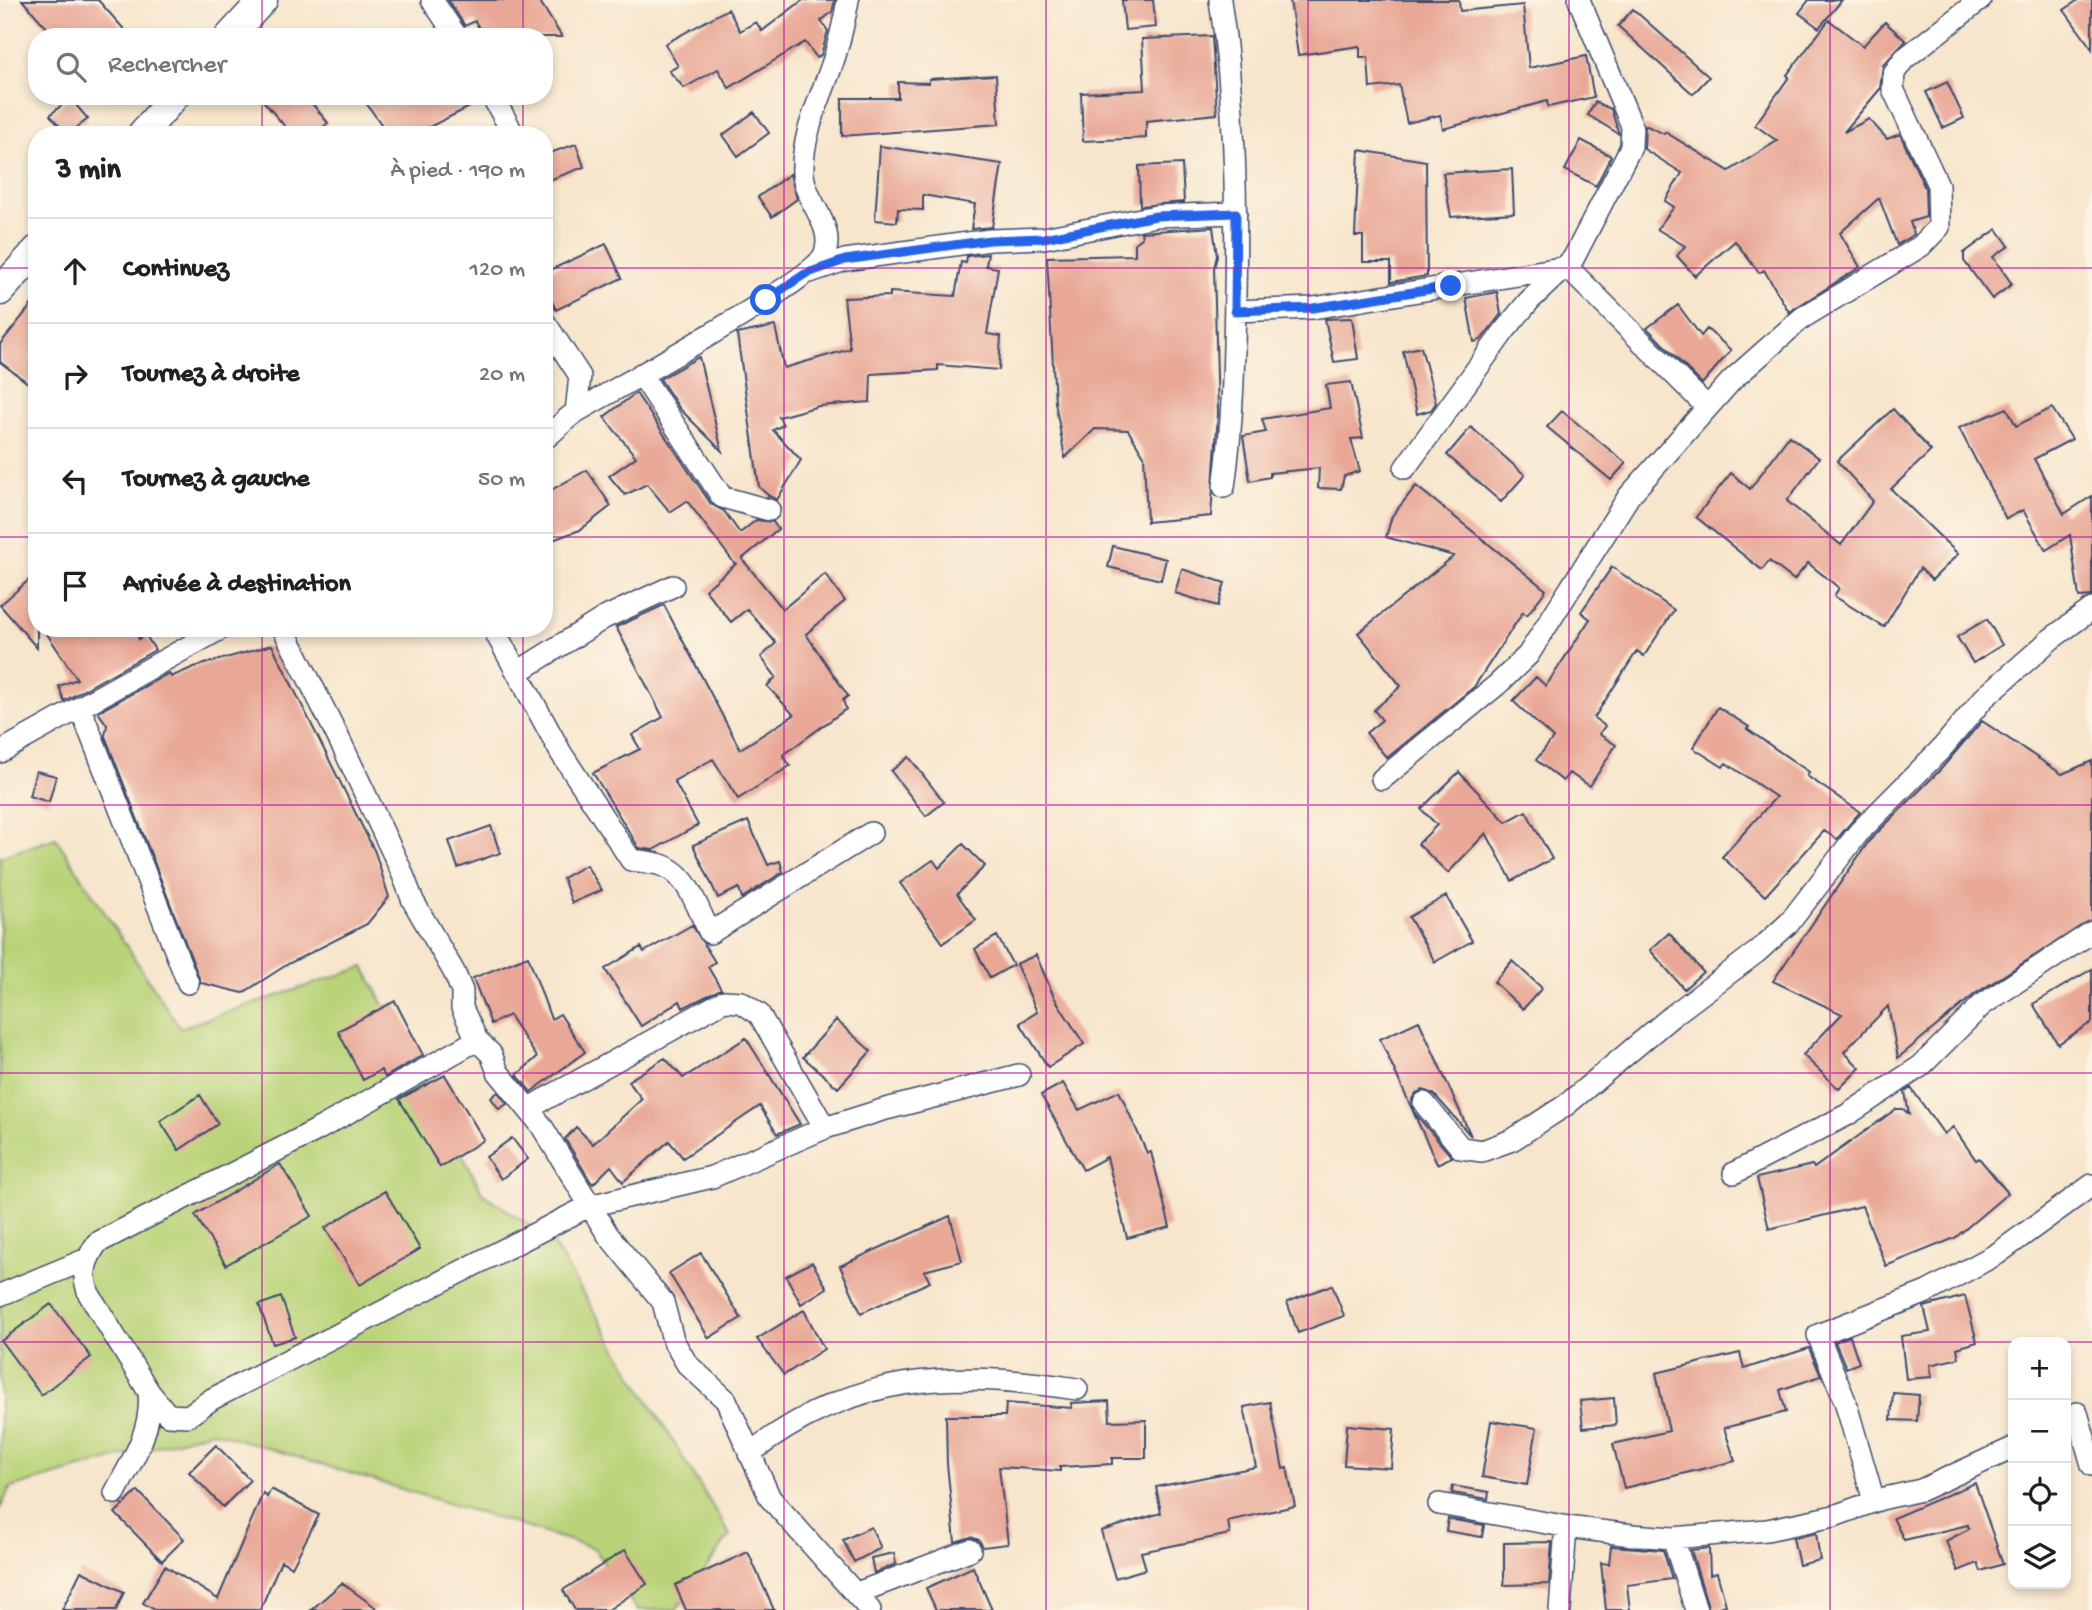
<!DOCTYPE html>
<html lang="fr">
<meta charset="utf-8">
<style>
body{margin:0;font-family:"Gochi Hand",sans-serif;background:#f2f2f2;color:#202124}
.controls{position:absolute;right:21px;bottom:21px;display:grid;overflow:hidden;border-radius:14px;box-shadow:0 4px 10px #0003}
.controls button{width:63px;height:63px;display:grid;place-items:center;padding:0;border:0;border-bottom:2px solid #e0e0e0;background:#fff;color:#202124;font:35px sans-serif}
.stop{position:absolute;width:21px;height:21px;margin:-16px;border:5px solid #2563eb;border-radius:50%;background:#fff}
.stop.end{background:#2563eb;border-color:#fff;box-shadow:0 2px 7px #0008}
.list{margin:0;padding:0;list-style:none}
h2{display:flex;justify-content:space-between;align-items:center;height:91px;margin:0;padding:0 28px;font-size:30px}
h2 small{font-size:23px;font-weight:400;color:#757577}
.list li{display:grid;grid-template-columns:46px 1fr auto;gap:21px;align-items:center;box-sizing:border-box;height:105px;padding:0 28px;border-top:2px solid #e0e0e0}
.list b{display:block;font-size:26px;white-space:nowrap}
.list em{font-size:23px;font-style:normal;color:#757577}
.icon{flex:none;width:38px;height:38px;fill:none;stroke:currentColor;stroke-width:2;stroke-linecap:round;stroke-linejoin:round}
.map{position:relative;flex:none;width:2092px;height:1610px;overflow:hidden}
.search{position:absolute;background:#fff;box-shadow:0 4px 10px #0003;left:28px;top:28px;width:525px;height:77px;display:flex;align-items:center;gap:18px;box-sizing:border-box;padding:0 24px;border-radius:28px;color:#757577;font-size:26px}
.panel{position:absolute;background:#fff;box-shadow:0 4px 10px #0003;left:28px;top:126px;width:525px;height:511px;border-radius:28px}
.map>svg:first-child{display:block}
.green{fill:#bad378;stroke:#6a816b;stroke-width:2}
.building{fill:#e9a897}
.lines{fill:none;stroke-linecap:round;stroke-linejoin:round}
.minor-casing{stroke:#3c4a6e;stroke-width:24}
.tertiary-casing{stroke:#3c4a6e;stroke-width:31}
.minor{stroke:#fff;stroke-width:21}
.tertiary{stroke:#fff;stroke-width:28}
.route{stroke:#2563eb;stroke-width:9}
.grid{fill:none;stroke:#b5179e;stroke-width:2;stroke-opacity:0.55}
</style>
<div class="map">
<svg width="2092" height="1610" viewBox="0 0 2092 1610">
<rect width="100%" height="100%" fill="#fcf5e5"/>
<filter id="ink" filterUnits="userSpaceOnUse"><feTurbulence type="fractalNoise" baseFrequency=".0143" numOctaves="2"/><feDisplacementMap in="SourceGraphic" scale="14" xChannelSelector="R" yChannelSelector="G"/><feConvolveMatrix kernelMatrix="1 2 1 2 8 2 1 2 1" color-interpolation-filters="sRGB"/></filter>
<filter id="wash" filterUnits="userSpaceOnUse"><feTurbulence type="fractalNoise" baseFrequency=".00686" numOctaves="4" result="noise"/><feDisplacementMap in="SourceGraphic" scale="28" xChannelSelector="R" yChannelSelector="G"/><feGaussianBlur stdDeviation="1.57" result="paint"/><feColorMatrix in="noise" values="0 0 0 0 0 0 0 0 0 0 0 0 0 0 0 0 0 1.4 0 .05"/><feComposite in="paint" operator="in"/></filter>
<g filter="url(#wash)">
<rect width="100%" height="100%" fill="#f7e5cc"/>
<!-- green -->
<path class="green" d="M 56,838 L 180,1028 L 364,967 L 483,1194 L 550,1239 L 730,1535 L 676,1610 L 637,1610 L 594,1548 L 212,1431 L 10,1488 L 0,1509 L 0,857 Z"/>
<g id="blocks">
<!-- building -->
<path class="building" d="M 22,0 L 98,0 L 131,37 L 55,37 Z
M 448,0 L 539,0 L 562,37 L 484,37 L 475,21 L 465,26 Z
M 803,0 L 835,0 L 832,12 L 821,21 L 828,31 L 821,55 L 817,58 L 805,42 L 729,88 L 718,69 L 684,88 L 669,71 L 678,66 L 665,44 L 728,9 L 740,31 L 756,22 L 762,31 Z
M 1122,0 L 1153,0 L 1156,27 L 1125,30 Z
M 1290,0 L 1459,0 L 1460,11 L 1523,5 L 1529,68 L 1586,56 L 1594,97 L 1548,107 L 1547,101 L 1443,129 L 1440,115 L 1407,123 L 1399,85 L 1370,88 L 1368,57 L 1360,57 L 1360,46 L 1298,55 Z
M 1809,0 L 1842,0 L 1819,28 L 1799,13 Z
M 2078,0 L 2092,0 L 2092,49 L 2064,10 Z
M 1633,9 L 1709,77 L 1693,94 L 1618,26 Z
M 1829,20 L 1863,46 L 1885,22 L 1906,41 L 1883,65 L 1880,89 L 1844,132 L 1869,119 L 1887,139 L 1900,134 L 1925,188 L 1926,217 L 1910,222 L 1914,234 L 1897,245 L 1879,198 L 1840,233 L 1860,267 L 1789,312 L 1764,270 L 1759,273 L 1735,241 L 1695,276 L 1677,256 L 1685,246 L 1657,229 L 1674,207 L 1665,201 L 1682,173 L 1644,149 L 1645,125 L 1664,134 L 1665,132 L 1729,171 L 1777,141 L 1755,125 L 1789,77 L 1787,75 Z
M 1212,36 L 1217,114 L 1146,121 L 1146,138 L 1083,141 L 1081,93 L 1145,90 L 1142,39 Z
M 996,75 L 999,124 L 842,136 L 842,98 L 898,98 L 898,82 L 929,83 L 929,79 Z
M 1947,82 L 1964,118 L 1943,128 L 1926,92 Z
M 259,96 L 306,96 L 328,123 L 314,135 L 292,135 Z
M 361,96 L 479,96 L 480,102 L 413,135 L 389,135 Z
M 70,98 L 88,119 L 67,135 L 50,115 Z
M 1595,102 L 1611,109 L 1619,134 L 1588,115 Z
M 754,112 L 769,133 L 738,156 L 723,135 Z
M 1581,140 L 1611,156 L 1596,186 L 1565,170 Z
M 576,144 L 584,167 L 544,182 L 544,155 Z
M 880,146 L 1002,164 L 992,227 L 971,229 L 975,204 L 923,195 L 923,210 L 898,209 L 897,222 L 875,220 Z
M 1359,150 L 1426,161 L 1427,276 L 1391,282 L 1391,262 L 1363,262 L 1363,236 L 1355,236 Z
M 1182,164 L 1184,202 L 1140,206 L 1139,166 Z
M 1512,169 L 1514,213 L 1451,217 L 1443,173 Z
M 790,174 L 797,199 L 772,217 L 758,197 Z
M 1213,227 L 1217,256 L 1214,268 L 1218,413 L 1211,516 L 1147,522 L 1144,456 L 1128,430 L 1095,429 L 1065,458 L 1055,402 L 1047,257 L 1135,255 L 1135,243 L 1142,238 L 1141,232 Z
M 1997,229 L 2009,246 L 1993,257 L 2012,284 L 1992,299 L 1964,261 L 1964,253 Z
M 606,244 L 622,278 L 556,310 L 544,285 L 544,273 Z
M 988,254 L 986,266 L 998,268 L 987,334 L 1001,336 L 999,370 L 938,365 L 938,370 L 871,374 L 870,402 L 819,406 L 779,417 L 783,425 L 773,430 L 801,460 L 777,500 L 769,496 L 759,487 L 737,334 L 775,326 L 784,368 L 850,349 L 844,298 L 890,296 L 890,292 L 955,296 L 961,262 L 966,263 L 967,256 Z
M 1497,292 L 1501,314 L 1481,340 L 1474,342 L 1466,298 Z
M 37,298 L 37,372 L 28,383 L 0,362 L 0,344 Z
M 1678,305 L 1701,336 L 1707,329 L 1731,350 L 1702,384 L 1647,328 Z
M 1352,318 L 1358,359 L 1334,362 L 1325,319 Z
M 1421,347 L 1436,403 L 1431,410 L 1417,414 L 1403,351 Z
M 699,357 L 722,451 L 680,409 L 660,379 Z
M 1351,382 L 1363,438 L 1351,439 L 1360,471 L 1344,476 L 1341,489 L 1318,488 L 1319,468 L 1270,473 L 1270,477 L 1250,481 L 1243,436 L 1266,432 L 1262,419 L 1330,408 L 1326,385 Z
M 636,393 L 711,504 L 724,511 L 740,533 L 756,520 L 773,522 L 778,529 L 742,559 L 783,609 L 825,574 L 845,601 L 806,634 L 848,696 L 843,700 L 846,709 L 783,755 L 790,766 L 738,799 L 713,759 L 674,781 L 698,825 L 653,850 L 639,848 L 593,773 L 640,749 L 632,735 L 663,717 L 616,627 L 664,605 L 740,749 L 794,715 L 767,686 L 776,677 L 761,657 L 776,643 L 747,609 L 731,622 L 705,590 L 737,563 L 735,564 L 687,501 L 670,512 L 647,484 L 625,495 L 609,476 L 636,457 L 604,417 Z
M 2007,408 L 2016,426 L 2052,408 L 2072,439 L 2034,459 L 2064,514 L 2092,496 L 2092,596 L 2079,597 L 2070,535 L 2046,550 L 2023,510 L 2006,519 L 1959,428 Z
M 1893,409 L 1931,451 L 1891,489 L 1958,554 L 1932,580 L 1920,568 L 1884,627 L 1834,596 L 1839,588 L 1808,563 L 1794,580 L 1769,561 L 1762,570 L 1696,517 L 1731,473 L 1750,489 L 1789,436 L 1819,458 L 1787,501 L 1841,545 L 1873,501 L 1837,461 Z
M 1562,411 L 1626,463 L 1611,480 L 1547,427 Z
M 1471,427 L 1525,475 L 1501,502 L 1447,455 Z
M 587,470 L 611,506 L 580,530 L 544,543 L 544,494 Z
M 1416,486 L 1546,590 L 1527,615 L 1523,612 L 1474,687 L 1387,758 L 1366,733 L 1382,720 L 1374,710 L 1401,686 L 1358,633 L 1454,556 L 1386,537 L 1392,516 Z
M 1113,546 L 1166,559 L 1161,580 L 1108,567 Z
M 1612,567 L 1674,610 L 1644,656 L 1637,651 L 1594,718 L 1605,726 L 1599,734 L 1616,745 L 1590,786 L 1569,773 L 1563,781 L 1536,760 L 1553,738 L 1513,701 L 1536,677 L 1546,686 L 1590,619 L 1581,612 Z
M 1182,569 L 1225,583 L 1218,606 L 1175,593 Z
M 37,573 L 37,648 L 0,605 Z
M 1987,619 L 2002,645 L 1973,663 L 1957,637 Z
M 43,628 L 131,628 L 139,639 L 145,634 L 155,650 L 64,701 L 59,686 L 77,679 Z
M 272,645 L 375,852 L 389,897 L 367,924 L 288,964 L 243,993 L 201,983 L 105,736 L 107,725 L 98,712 L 169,673 L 171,677 L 194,667 Z
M 1718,707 L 1749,727 L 1747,729 L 1809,772 L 1807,776 L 1860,812 L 1837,839 L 1824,831 L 1765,896 L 1722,857 L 1776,797 L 1726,763 L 1723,767 L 1693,748 Z
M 1982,721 L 2062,774 L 2092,761 L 2092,919 L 1975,994 L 1898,1058 L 1888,1006 L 1844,1052 L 1860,1068 L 1839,1089 L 1803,1055 L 1842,1014 L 1773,981 L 1869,841 L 1941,769 Z
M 909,757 L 944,802 L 926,816 L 891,771 Z
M 36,771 L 56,776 L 49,802 L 29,796 Z
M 1459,772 L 1506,822 L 1526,811 L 1552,859 L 1512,881 L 1486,833 L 1448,873 L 1418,844 L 1437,825 L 1421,809 Z
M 748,821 L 768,865 L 780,861 L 783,872 L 742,898 L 739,888 L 718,898 L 693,845 Z
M 491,826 L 500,853 L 458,868 L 449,841 Z
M 963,844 L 985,866 L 957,894 L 976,920 L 943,943 L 900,883 L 933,860 L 939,868 Z
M 586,865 L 602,890 L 572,903 L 563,878 Z
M 1446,896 L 1472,941 L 1435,962 L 1409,917 Z
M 692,925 L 715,962 L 708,967 L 721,989 L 683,1008 L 680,1001 L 641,1026 L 605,969 L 641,947 L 644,952 Z
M 1669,933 L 1703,972 L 1684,989 L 1650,950 Z
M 997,936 L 1013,965 L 990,978 L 975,949 Z
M 1036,955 L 1054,997 L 1084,1044 L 1048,1067 L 1020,1023 L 1037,1012 L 1016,964 Z
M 528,956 L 551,1019 L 560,1014 L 585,1052 L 531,1092 L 517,1075 L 537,1057 L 509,1015 L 491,1024 L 473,978 Z
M 1512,961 L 1542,988 L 1523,1009 L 1494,982 Z
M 2092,969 L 2092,1022 L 2058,1044 L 2033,1004 Z
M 395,1001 L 423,1055 L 385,1077 L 381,1070 L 363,1080 L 338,1031 Z
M 836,1020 L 871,1051 L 838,1088 L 803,1057 Z
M 1419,1021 L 1471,1136 L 1434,1094 L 1423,1090 L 1416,1093 L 1412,1099 L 1413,1111 L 1452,1157 L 1437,1164 L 1380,1039 Z
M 746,1038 L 800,1124 L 777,1134 L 760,1106 L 683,1158 L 669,1141 L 623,1182 L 611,1166 L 593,1184 L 591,1182 L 565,1139 L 576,1127 L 593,1144 L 642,1099 L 628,1081 L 665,1058 L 683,1078 Z
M 445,1075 L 484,1140 L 440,1167 L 399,1099 Z
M 1063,1083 L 1079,1110 L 1119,1091 L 1147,1153 L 1151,1152 L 1170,1227 L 1127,1238 L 1107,1157 L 1083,1170 L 1041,1095 Z
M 1911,1088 L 1944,1134 L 1953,1127 L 1976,1160 L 1979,1158 L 2008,1193 L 1955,1238 L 1886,1266 L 1862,1206 L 1769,1229 L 1757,1178 L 1812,1165 L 1814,1168 L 1896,1109 L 1903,1109 L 1909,1114 L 1905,1092 Z
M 498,1092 L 507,1104 L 499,1109 L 491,1098 Z
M 200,1095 L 218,1124 L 179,1150 L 160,1121 Z
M 512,1138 L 528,1159 L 501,1179 L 486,1157 Z
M 280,1164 L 312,1216 L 226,1265 L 195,1215 Z
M 385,1191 L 420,1249 L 360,1285 L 325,1228 Z
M 950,1216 L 962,1261 L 924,1271 L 930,1282 L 861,1313 L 840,1266 Z
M 701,1253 L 741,1318 L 709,1338 L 669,1273 Z
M 812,1262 L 827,1288 L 801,1304 L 786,1276 Z
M 1332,1285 L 1344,1316 L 1298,1333 L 1287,1302 Z
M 1965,1296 L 1977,1342 L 1957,1348 L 1959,1358 L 1930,1365 L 1932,1377 L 1906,1379 L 1901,1336 L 1930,1332 L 1924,1307 Z
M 281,1297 L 295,1337 L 273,1344 L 259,1305 Z
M 51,1304 L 91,1357 L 41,1395 L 1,1341 Z
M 804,1310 L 824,1349 L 784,1375 L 757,1339 Z
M 1850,1336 L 1859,1363 L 1846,1368 L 1835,1342 Z
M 1809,1348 L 1821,1376 L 1780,1390 L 1786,1412 L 1724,1428 L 1735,1461 L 1624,1488 L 1613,1444 L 1669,1431 L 1656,1373 L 1740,1353 L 1744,1369 Z
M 1893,1393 L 1919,1395 L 1917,1421 L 1891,1420 Z
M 1614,1398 L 1616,1425 L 1583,1428 L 1580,1401 Z
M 1109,1401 L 1110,1421 L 1146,1420 L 1146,1458 L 1112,1458 L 1112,1464 L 1060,1467 L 1060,1471 L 999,1467 L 1008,1544 L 983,1547 L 979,1540 L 971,1537 L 955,1542 L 947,1464 L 946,1416 L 1005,1416 L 1006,1403 L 1072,1408 L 1071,1403 Z
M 1270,1402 L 1283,1469 L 1287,1468 L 1295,1506 L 1228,1521 L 1230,1534 L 1141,1552 L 1146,1569 L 1115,1578 L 1101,1531 L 1161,1513 L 1156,1487 L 1256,1467 L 1244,1407 Z
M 1491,1421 L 1537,1428 L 1527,1485 L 1482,1477 Z
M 1347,1425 L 1394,1429 L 1391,1468 L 1344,1465 Z
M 216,1445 L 250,1480 L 223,1507 L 189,1472 Z
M 1975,1483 L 2003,1564 L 1981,1571 L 1978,1563 L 1958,1571 L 1946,1541 L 1969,1529 L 1968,1525 L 1904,1540 L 1893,1518 Z
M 1453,1486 L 1489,1492 L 1488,1499 L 1452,1493 Z
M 271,1489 L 319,1515 L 292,1567 L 281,1561 L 260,1610 L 155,1610 L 143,1603 L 165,1566 L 218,1599 L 263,1493 L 267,1497 Z
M 138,1491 L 184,1539 L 162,1561 L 115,1513 Z
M 1448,1519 L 1484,1525 L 1482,1537 L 1446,1531 Z
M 871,1527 L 881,1548 L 854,1562 L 843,1540 Z
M 1816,1533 L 1820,1560 L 1799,1565 L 1793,1538 Z
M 1552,1542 L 1549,1584 L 1504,1585 L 1504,1543 Z
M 1611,1546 L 1663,1550 L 1672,1579 L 1627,1585 L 1630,1610 L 1606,1610 L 1601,1563 L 1609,1564 Z
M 1709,1548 L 1710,1575 L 1717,1573 L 1726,1605 L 1709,1610 L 1691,1550 Z
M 625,1550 L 647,1584 L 608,1610 L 575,1610 L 563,1590 Z
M 748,1552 L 774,1610 L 686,1610 L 675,1585 Z
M 894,1553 L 896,1564 L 874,1573 L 871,1558 Z
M 973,1567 L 992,1610 L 936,1610 L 926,1588 Z
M 81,1571 L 124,1592 L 116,1610 L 62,1610 Z
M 342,1583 L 379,1610 L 311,1610 Z"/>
</g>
</g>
<g filter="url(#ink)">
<use href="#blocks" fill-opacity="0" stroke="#3c4a6e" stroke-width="2"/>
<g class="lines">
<!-- minor casing -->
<g class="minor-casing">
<path id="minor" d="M 432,0 L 457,37
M 1220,0 C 1235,99 1237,196 1235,296 C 1234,361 1233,423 1224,487
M 492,96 L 509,126 L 509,135
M 810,272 L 845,260 L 990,240 L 1044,238 L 1156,216 L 1236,213
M 1235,311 L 1313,308 L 1567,267 L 1707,407
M 544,321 L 580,376 L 576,412
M 641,374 L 722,497 L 769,510
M 544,439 C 555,431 565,419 576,412 C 614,389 816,280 825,253 C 835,225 805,202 803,174 C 801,131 825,91 836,52 C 841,35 845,17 848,0
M 1405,468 L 1505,330 L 1529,301 L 1573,259 L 1631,147 L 1632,126 L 1579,0
M 283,628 L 342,745 L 401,870 L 413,901 L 454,972 L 462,991 L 462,1008 L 477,1040 L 491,1054 L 498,1072 L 541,1125 L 608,1235 L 663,1302 L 673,1340 L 687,1364 L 726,1400 L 770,1498 L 870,1610
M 493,628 L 561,753 L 631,860 C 640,861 649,862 658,864 C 689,872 697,909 710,933 L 871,833
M 518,672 L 604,618 L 673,586
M 80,707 L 188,983
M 0,752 L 222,628
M 1382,779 L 1498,684 L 1528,655 L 1629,496 L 1732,380 L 1802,318 L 1921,246 L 1939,227 L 1938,185 L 1893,89 L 1894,73 L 1904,59 L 1980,0
M 1424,1103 L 1461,1148 L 1482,1151 L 1512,1140 L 1566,1105 L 1672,1016 L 1757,952 L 1789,923 L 1859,832 L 1942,748 L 1984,698 L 2051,639 L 2092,609
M 529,1108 L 724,1001 L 741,1002 L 759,1014 L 825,1128
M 1734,1173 L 1847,1115 L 1921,1066 L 1982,1005 L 2092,932
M 0,1295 L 87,1259
M 149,1392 L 168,1415 L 188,1416 L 212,1399 L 589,1206 L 712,1177 L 825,1128 L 882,1110 L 1019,1075
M 2077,1413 L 2092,1465
M 749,1454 C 854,1372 950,1370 1077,1389
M 115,1493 C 132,1460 153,1430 149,1392 L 89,1294 C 81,1273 85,1261 97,1243 L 315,1131 L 477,1040
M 1874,1501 L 1845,1401 L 1818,1335 L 1927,1292 L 1997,1254 L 2092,1185
M 1439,1504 L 1575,1528 L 1632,1535 L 1673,1538 L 1767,1530 L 1834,1516 L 1881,1499 L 1921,1490 L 2013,1448
M 1673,1538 L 1696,1610
M 857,1593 L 970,1550
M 1560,1610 L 1566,1527"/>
</g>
<!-- tertiary casing -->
<g class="tertiary-casing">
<path id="tertiary" d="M 229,37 L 263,0
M 141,135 L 175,96
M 0,291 L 37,250"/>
</g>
<!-- minor -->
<use href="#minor" class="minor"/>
<!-- tertiary -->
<use href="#tertiary" class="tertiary"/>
</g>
</g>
<g class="lines" filter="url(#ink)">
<!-- route -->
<path class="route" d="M 766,300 L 805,274 L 845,260 L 990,240 L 1044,238 L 1156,216 L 1236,213 L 1235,311 L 1313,308 L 1451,286"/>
</g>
<!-- grid -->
<path class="grid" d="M 262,0 L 262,37M 523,0 L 523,37M 784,0 L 784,1610M 1046,0 L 1046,1610M 1308,0 L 1308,1610M 1569,0 L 1569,1610M 1830,0 L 1830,1610M 262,96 L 262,135M 523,96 L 523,135M 0,268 L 37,268M 544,268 L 2092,268M 0,537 L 37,537M 544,537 L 2092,537M 262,628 L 262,1610M 523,628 L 523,1610M 0,805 L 2092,805M 0,1073 L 2092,1073M 0,1342 L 2092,1342"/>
</svg>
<div class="controls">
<button>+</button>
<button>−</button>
<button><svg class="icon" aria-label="locate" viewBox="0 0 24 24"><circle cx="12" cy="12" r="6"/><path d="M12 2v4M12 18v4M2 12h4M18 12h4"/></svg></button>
<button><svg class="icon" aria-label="layers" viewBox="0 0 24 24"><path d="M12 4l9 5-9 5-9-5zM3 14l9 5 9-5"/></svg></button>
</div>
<div class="stop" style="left:766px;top:300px"></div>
<div class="stop end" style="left:1451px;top:286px"></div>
<div class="search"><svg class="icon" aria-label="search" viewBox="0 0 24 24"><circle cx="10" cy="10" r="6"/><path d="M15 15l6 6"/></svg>Rechercher</div>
<section class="panel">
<h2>3 min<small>À pied · 190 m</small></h2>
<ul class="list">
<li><svg class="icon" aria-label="ahead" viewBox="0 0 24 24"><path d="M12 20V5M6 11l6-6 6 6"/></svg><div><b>Continuez</b></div><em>120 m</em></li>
<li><svg class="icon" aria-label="right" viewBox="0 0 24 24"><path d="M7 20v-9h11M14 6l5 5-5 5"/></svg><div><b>Tournez à droite</b></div><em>20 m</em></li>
<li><svg class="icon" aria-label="left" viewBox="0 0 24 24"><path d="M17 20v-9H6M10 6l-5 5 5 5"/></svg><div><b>Tournez à gauche</b></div><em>50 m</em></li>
<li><svg class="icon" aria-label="arrive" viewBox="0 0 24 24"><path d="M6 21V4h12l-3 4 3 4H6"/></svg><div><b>Arrivée à destination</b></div></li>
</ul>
</section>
</div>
